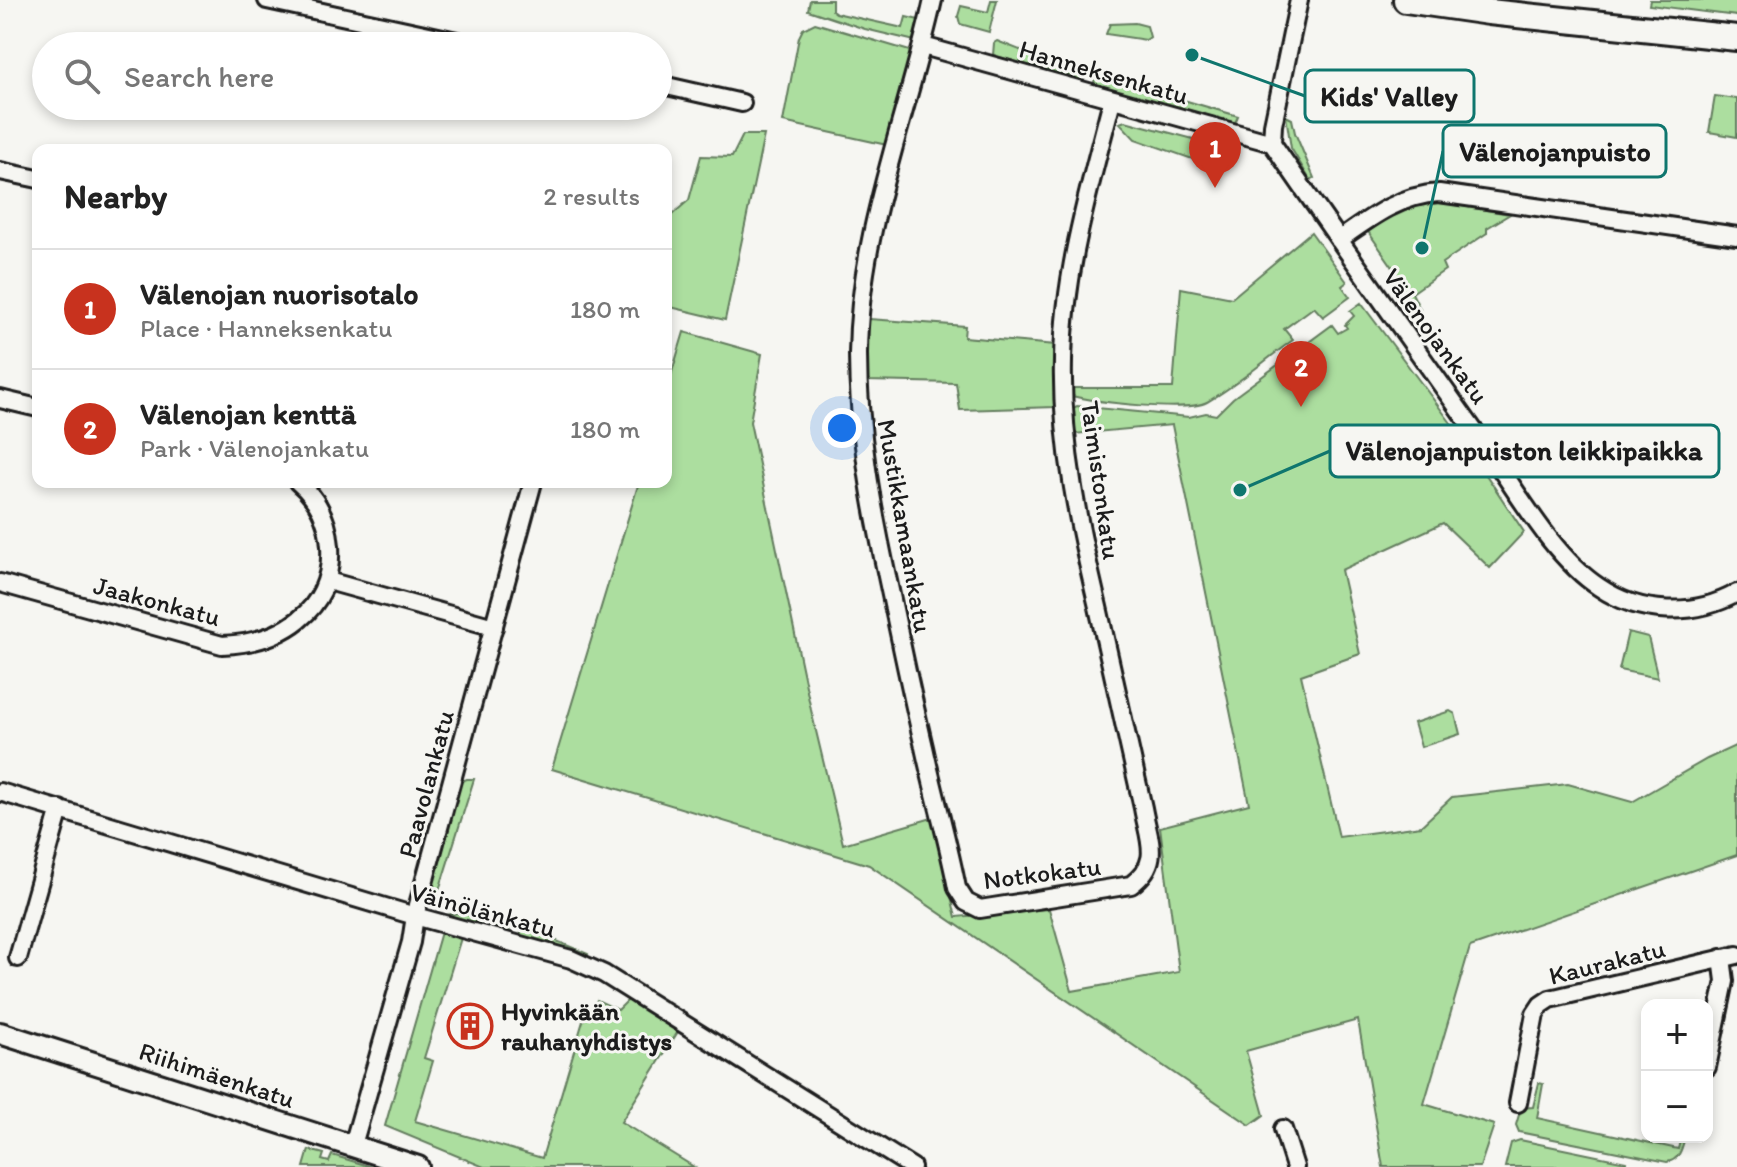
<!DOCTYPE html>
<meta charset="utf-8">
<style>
body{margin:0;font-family:Itim,sans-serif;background:#f2f2f2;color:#222}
.controls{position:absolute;right:24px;bottom:24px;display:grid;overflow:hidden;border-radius:16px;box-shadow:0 4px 12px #0003}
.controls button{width:72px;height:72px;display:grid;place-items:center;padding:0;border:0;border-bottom:2px solid #e0e0e0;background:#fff;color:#222;font:40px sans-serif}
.you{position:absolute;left:842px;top:428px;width:28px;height:28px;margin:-20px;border:6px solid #fff;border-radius:50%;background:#1a73e8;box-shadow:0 0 0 12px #1a73e833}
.badge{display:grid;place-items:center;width:52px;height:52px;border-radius:50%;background:#c8321e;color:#fff;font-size:26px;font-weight:700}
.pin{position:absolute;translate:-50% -66px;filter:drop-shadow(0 2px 4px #0008)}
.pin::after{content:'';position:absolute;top:42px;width:28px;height:24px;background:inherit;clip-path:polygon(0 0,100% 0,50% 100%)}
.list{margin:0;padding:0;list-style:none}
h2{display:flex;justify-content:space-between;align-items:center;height:104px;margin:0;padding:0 32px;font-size:34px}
h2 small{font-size:26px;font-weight:400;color:#767676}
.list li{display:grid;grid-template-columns:52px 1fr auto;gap:24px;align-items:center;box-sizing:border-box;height:120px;padding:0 32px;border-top:2px solid #e0e0e0}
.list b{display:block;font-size:30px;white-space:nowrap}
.list p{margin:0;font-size:26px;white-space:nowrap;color:#767676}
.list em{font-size:26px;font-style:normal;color:#767676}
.icon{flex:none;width:44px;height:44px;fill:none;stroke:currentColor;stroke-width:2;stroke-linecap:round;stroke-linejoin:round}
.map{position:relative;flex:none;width:1737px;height:1167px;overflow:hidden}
.search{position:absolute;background:#fff;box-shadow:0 4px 12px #0003;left:32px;top:32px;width:640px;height:88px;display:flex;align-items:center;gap:20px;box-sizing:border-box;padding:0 28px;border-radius:44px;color:#767676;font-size:30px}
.panel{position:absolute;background:#fff;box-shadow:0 4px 12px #0003;left:32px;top:144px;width:640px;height:344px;border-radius:16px}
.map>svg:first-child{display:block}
.green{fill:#acde9f;stroke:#647d5e;stroke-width:2}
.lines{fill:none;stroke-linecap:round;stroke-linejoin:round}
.minor-casing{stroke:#1c1c1c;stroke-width:22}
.tertiary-casing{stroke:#1c1c1c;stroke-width:26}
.secondary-casing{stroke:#1c1c1c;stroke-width:30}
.minor{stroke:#f6f6f2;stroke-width:16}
.tertiary{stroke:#f6f6f2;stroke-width:20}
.secondary{stroke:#f6f6f2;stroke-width:24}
.labels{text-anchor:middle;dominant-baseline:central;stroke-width:6;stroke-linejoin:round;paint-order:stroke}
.street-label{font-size:26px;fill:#1c1c1c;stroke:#f6f6f2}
.poi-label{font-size:26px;font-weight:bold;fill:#1c1c1c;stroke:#f6f6f2;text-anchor:start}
.leader{fill:none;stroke:#0f766e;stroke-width:3}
.callout-dot{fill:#0f766e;stroke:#f6f6f2;stroke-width:3}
.callout{fill:#f6f6f2;stroke:#0f766e;stroke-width:3}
.callout-label{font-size:28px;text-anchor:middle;font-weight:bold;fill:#1c1c1c}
</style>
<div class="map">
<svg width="1737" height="1167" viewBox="0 0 1737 1167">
<rect width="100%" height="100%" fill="#f6f6f2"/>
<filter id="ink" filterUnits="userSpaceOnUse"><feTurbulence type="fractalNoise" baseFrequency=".0125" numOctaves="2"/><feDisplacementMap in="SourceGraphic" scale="16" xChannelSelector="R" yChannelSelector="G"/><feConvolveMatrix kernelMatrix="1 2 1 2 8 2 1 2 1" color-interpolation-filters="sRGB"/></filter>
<g filter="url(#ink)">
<!-- green -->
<path class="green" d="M 810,0 L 832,0 L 832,10 L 836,13 L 903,28 L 906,17 L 919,20 L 915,41 L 865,29 L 808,10 Z
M 991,0 L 997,0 L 989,32 L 960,24 L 958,16 L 961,6 L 988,12 Z
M 1650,0 L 1737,0 L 1737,16 L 1649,5 Z
M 815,23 L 913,52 L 887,145 L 783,122 L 799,37 L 803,29 Z
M 1135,23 L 1147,26 L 1150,37 L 1146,40 L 1106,34 L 1110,24 Z
M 997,41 L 1053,63 L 1086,72 L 1080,81 L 993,55 L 994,43 Z
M 1095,74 L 1238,116 L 1235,123 L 1094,84 Z
M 1715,96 L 1737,99 L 1737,137 L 1709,132 Z
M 1286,116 L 1292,119 L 1295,133 L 1314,178 L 1310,180 L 1291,148 Z
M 1125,121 L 1205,142 L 1205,159 L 1198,161 L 1135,139 L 1120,123 Z
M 743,135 L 764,135 L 725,320 L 666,306 L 666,220 L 689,200 L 701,156 L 732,157 Z
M 1437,202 L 1510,214 L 1487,228 L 1487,233 L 1442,263 L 1445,270 L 1412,293 L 1420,309 L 1416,311 L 1403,294 L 1392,266 L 1367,230 L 1413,205 Z
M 1311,232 L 1347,282 L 1342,286 L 1350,297 L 1323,317 L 1314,307 L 1284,329 L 1293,340 C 1266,359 1236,386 1207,402 C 1186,413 1097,402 1072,396 L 1072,388 L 1173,388 L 1181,288 L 1232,298 Z
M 1361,303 L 1457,431 L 1524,532 L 1490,568 L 1443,523 L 1341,570 L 1360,654 L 1301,675 L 1339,837 L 1421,826 L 1452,797 L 1568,784 L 1632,802 L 1707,759 L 1737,745 L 1737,855 L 1470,947 L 1424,1104 L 1494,1125 L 1480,1167 L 1383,1167 L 1358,1020 L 1246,1051 L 1264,1115 L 1250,1125 L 869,865 L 552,769 L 639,482 L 666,482 L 666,392 L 684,332 L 762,354 L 750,422 L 811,710 L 843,844 L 932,818 L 956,917 L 1049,909 L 1072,991 L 1179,972 L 1160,827 L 1249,804 L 1172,425 L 1074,434 L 1073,408 L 1077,406 L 1189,417 L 1206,413 L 1216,415 L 1233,398 L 1332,325 L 1338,333 L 1347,328 L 1345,325 L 1354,316 L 1350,311 Z
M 869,319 L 965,326 L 964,337 L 1056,345 L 1056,407 L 960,410 L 956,383 L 867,381 L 866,359 Z
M 1628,632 L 1648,637 L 1658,678 L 1619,670 Z
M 1450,711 L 1455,714 L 1460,734 L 1421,747 L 1414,723 Z
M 467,779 L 474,779 L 435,903 L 431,905 L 430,888 L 459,782 Z
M 458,913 L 512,923 L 508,934 L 446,915 Z
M 523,927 L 588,954 L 587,957 L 520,937 Z
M 441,932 L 461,938 L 424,1058 L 433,1061 L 415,1121 L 542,1158 L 583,1021 L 597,1000 L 618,1010 L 630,998 L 679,1030 L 621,1122 L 694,1167 L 484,1167 L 385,1126 Z
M 1539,1083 L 1543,1084 L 1537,1118 L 1678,1149 L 1681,1137 L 1685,1137 C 1682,1148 1680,1160 1667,1162 L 1519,1132 L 1516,1125 L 1521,1108 L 1533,1107 Z
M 1520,1140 L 1626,1162 L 1625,1167 L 1505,1167 L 1511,1143 Z
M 309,1150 L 324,1154 L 322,1160 L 329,1162 L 332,1155 L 372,1167 L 304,1167 Z"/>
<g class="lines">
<!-- minor casing -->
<g class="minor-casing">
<path id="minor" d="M 267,0 L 480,46
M 933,0 C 907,117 859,232 858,354 C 858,431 872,507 888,581 C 900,637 911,692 924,747 C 934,794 948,841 957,888 L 966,902 L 980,909 L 1131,885 C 1162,862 1149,842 1143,808 C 1128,741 1113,674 1098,607 C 1079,527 1061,444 1063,361 C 1064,270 1090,187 1112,100
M 1299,0 L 1273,125 L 1272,143 C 1342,245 1413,345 1485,446 C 1517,491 1553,557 1599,587 C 1640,615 1694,617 1737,593
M 923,46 L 1272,143
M 658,84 L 742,103
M 0,171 L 38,179
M 1339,240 C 1370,218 1400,195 1439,193 L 1737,236
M 0,399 L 38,408
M 328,581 L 494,627
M 0,583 L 222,645 C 281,643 334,611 330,546 C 328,520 318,499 298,482
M 0,792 L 415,916 L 571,959 L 604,974 L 912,1167
M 18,958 L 60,809
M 1707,1067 L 1725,981 L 1722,958
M 1518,1103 L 1535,1014 L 1541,1005 L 1550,999 L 1737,955
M 1283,1129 L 1295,1167
M 353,1145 L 411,942 L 415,916 L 533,482"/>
</g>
<!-- tertiary casing -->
<g class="tertiary-casing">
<path id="tertiary" d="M 0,1033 L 418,1167"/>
</g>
<!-- secondary casing -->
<g class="secondary-casing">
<path id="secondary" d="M 1406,0 L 1489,12 L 1737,38"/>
</g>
<!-- minor -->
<use href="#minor" class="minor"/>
<!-- tertiary -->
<use href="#tertiary" class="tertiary"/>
<!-- secondary -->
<use href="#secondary" class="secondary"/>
</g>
</g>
<!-- icons -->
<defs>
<g id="building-ring" transform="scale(2.3)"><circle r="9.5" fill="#f6f6f2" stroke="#c8321e" stroke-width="1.5"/><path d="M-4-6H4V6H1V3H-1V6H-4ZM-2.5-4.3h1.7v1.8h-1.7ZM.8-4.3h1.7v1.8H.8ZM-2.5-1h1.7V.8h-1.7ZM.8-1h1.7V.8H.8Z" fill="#c8321e"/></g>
</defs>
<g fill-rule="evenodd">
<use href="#building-ring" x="470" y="1026"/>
</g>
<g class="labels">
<!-- street labels -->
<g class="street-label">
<text transform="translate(1104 72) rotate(16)">Hanneksenkatu</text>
<text transform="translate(1436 336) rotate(54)">Välenojankatu</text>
<text transform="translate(1101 480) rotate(82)">Taimistonkatu</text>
<text transform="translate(905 526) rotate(80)">Mustikkamaankatu</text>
<text transform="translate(157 601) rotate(15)">Jaakonkatu</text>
<text transform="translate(426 784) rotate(-75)">Paavolankatu</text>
<text transform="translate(1042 873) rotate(-7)">Notkokatu</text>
<text transform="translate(483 910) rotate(15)">Väinölänkatu</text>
<text transform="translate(1607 962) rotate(-14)">Kaurakatu</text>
<text transform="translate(217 1075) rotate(18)">Riihimäenkatu</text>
</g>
<!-- poi labels -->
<g class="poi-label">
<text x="501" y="1011">Hyvinkään<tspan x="501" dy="30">rauhanyhdistys</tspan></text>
</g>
</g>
<!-- callouts -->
<path class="leader" d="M1192 55L1305 96M1422 248L1443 151M1240 490L1330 451"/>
<g class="callout-dot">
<circle cx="1192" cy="55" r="8"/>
<circle cx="1422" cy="248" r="8"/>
<circle cx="1240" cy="490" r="8"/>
</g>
<g class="callout">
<rect x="1305" y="70" width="169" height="52" rx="8"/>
<rect x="1443" y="125" width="223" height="52" rx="8"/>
<rect x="1330" y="425" width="389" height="52" rx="8"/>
</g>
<g class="callout-label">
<text x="1389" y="106">Kids' Valley</text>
<text x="1555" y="161">Välenojanpuisto</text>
<text x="1524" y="460">Välenojanpuiston leikkipaikka</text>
</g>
</svg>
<div class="controls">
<button>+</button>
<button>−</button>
</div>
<div class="you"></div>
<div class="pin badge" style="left:1215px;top:188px">1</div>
<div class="pin badge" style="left:1301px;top:407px">2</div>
<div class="search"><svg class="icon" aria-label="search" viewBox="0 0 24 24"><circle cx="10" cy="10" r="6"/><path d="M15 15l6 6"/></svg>Search here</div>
<section class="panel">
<h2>Nearby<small>2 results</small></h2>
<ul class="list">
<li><span class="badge">1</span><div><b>Välenojan nuorisotalo</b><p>Place · Hanneksenkatu</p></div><em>180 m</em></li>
<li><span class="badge">2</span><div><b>Välenojan kenttä</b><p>Park · Välenojankatu</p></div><em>180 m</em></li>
</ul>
</section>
</div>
